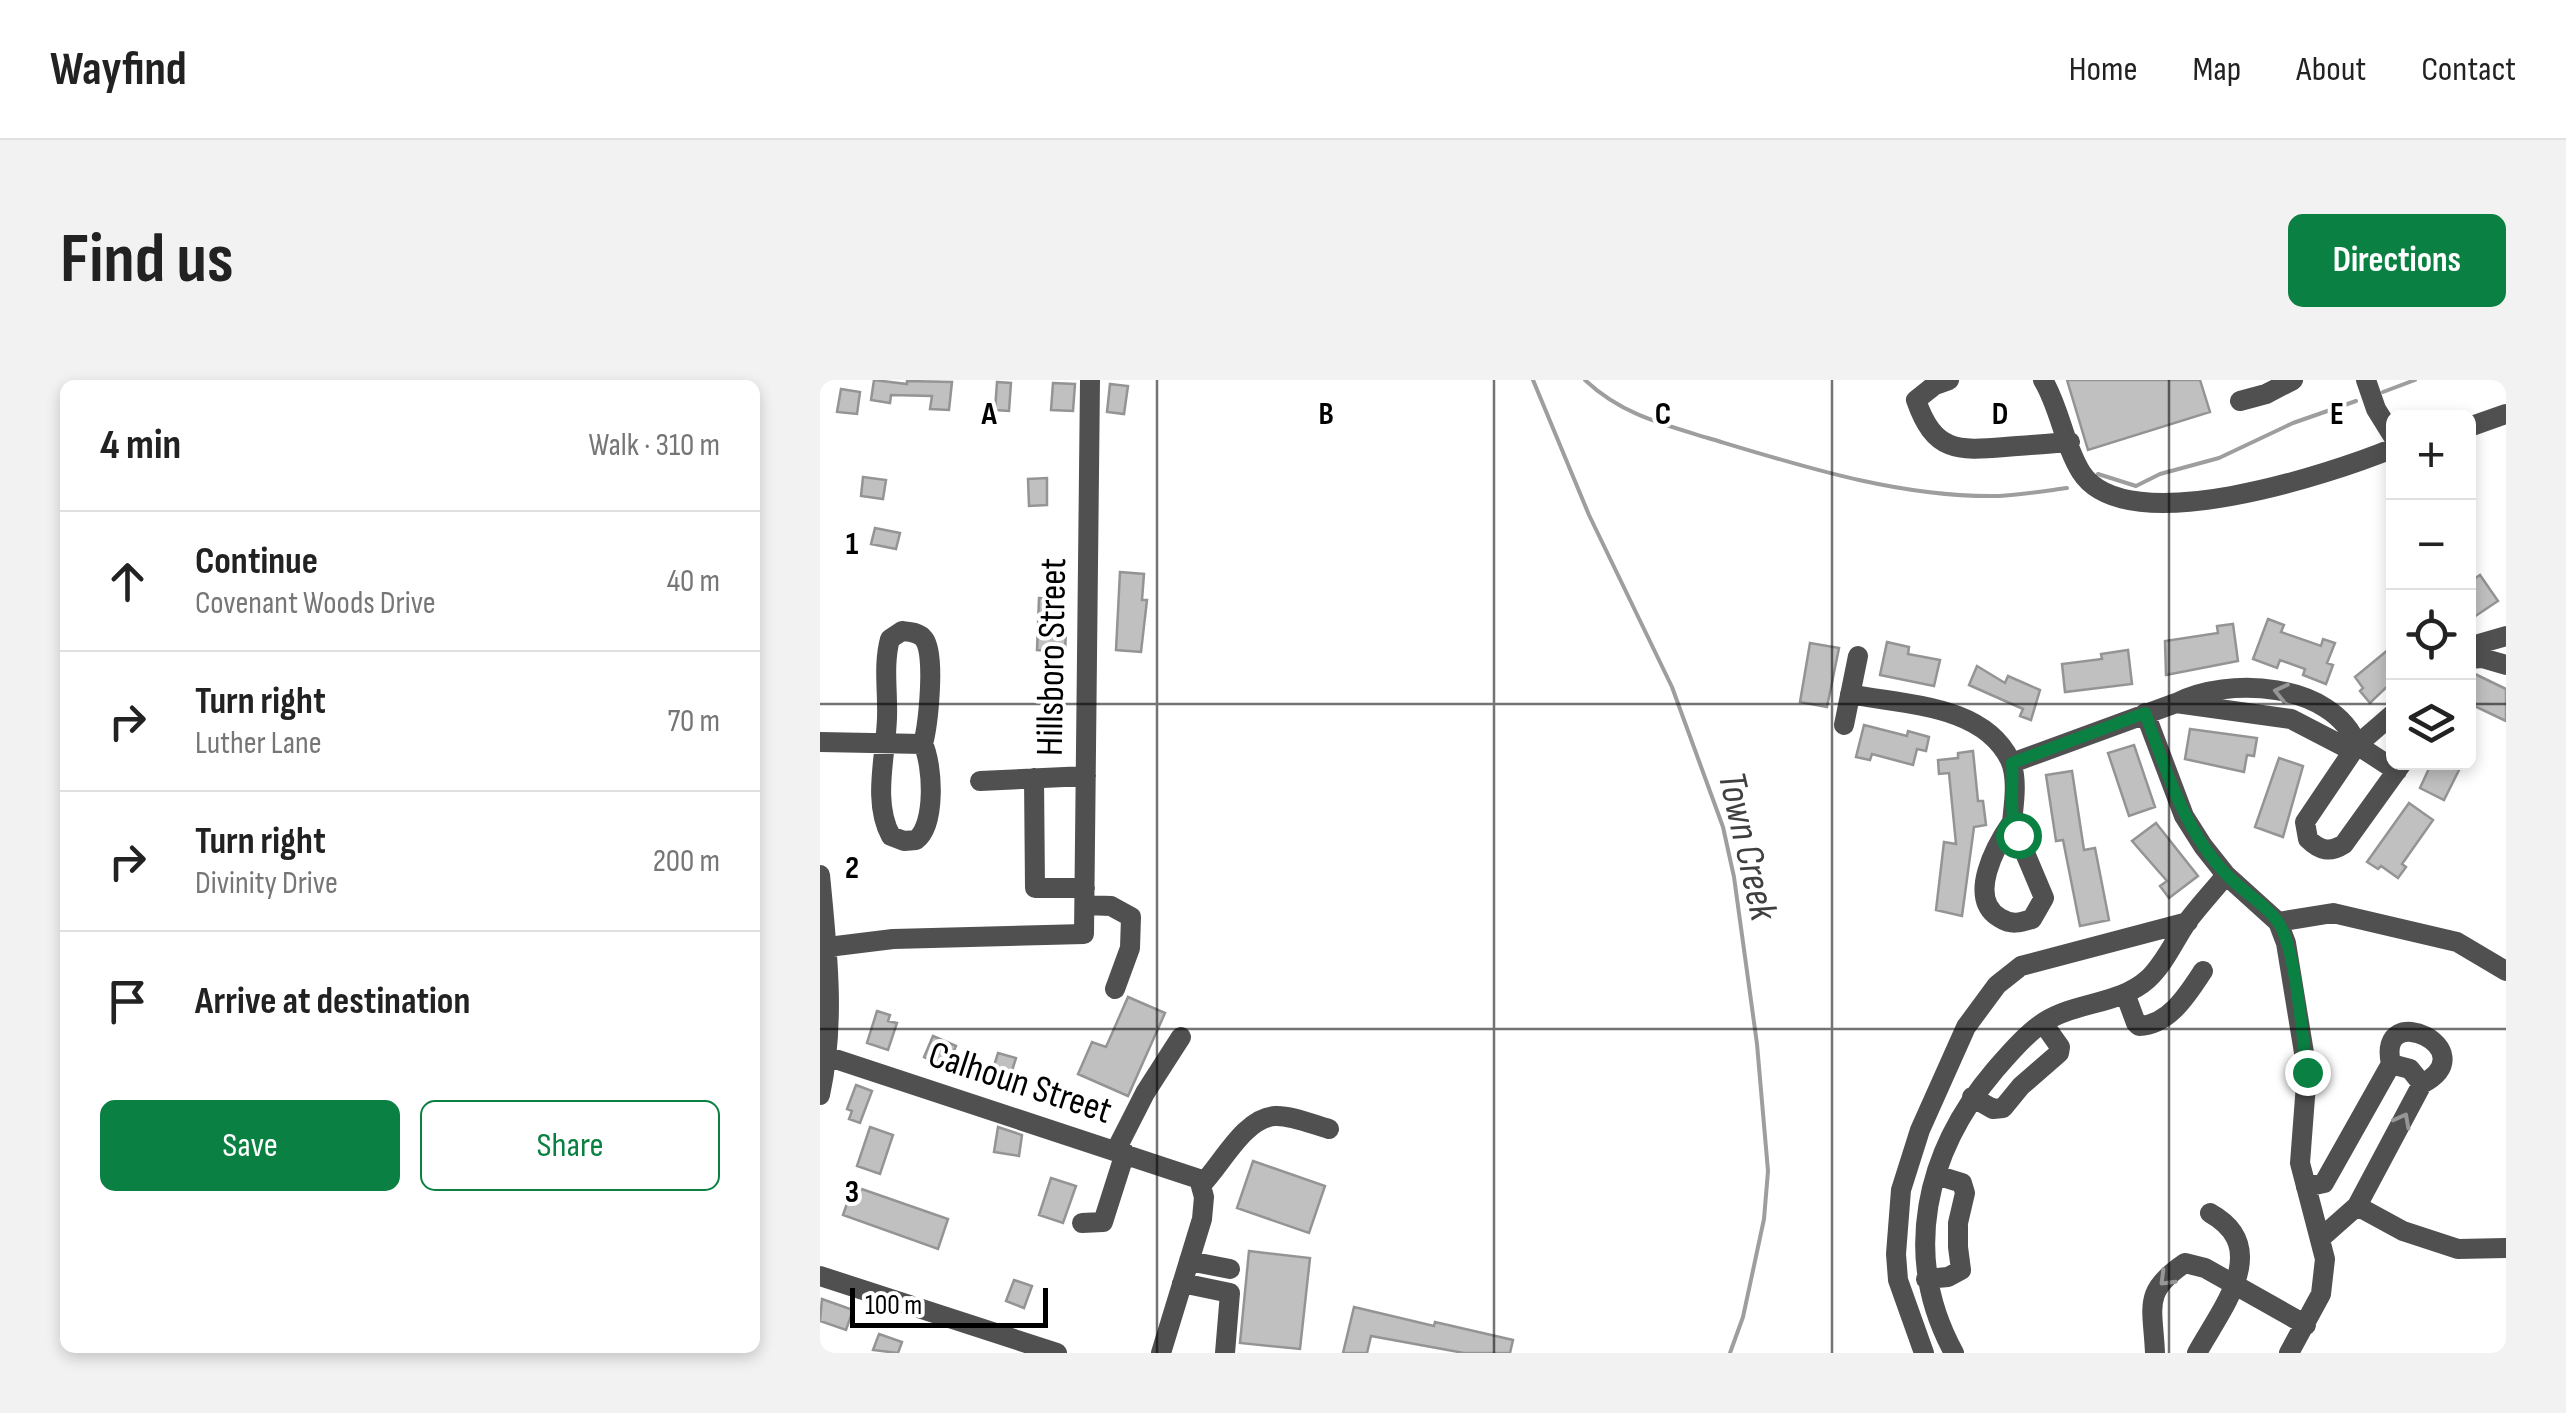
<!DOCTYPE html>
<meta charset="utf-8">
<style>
body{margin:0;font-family:"Sofia Sans Condensed",sans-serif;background:#f2f2f2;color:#222}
.controls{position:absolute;right:30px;top:30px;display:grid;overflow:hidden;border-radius:15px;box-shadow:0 5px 15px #0003}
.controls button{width:90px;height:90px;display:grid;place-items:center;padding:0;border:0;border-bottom:2px solid #e0e0e0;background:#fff;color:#222;font:50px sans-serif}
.scale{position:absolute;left:30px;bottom:25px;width:198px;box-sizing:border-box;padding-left:10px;border:5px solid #000;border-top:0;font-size:28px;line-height:35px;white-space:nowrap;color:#000;-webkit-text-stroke:8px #fff;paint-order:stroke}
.stop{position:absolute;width:30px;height:30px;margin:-22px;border:8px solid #0b8043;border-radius:50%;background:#fff}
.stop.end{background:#0b8043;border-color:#fff;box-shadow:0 2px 10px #0008}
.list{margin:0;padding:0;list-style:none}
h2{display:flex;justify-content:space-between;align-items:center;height:130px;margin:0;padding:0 40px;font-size:42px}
h2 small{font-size:32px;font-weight:400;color:#767676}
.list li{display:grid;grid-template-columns:65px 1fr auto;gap:30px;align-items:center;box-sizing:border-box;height:140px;padding:0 40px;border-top:2px solid #e0e0e0}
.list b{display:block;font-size:38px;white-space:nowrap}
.list p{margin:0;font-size:32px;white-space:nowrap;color:#767676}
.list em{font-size:32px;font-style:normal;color:#767676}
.actions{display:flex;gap:20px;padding:30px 40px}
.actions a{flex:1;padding:22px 0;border:2px solid #0b8043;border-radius:15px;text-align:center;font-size:35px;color:#0b8043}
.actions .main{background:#0b8043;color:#fff}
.icon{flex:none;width:55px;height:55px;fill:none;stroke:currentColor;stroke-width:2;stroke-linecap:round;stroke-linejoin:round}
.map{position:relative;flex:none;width:1686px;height:973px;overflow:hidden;border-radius:15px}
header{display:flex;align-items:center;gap:60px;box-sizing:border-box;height:140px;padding:0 50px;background:#fff;border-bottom:2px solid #e0e0e0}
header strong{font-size:48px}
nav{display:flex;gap:55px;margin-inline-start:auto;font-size:35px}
.intro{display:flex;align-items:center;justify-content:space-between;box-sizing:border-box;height:240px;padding:0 60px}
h1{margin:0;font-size:70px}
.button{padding:25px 45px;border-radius:15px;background:#0b8043;color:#fff;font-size:35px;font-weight:700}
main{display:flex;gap:60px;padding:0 60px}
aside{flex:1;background:#fff;border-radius:15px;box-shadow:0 5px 15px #0003}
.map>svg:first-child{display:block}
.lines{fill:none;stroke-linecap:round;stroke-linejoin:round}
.stream{stroke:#9e9e9e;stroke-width:4}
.building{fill:#c0c0c0;stroke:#949494;stroke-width:2.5}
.minor{stroke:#505050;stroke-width:20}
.oneway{stroke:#969696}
.route{stroke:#0b8043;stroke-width:12}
.grid{fill:none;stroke:#000;stroke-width:2.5;stroke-opacity:0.55}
.labels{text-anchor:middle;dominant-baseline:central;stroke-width:8;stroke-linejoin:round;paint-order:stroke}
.street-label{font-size:38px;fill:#000;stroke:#fff}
.water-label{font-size:40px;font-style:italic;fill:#3f3f3f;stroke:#fff}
.grid-label{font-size:32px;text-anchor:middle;font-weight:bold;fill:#000;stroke:#fff;stroke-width:8;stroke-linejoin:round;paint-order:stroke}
</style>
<header>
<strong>Wayfind</strong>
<nav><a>Home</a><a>Map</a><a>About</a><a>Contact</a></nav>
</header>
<div class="intro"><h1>Find us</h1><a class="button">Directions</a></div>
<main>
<aside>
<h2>4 min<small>Walk · 310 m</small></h2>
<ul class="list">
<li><svg class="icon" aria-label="ahead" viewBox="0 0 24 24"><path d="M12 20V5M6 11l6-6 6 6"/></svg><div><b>Continue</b><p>Covenant Woods Drive</p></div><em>40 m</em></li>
<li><svg class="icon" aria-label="right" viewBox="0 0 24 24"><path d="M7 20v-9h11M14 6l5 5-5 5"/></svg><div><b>Turn right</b><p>Luther Lane</p></div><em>70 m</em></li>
<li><svg class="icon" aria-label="right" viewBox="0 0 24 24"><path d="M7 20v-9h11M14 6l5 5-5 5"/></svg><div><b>Turn right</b><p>Divinity Drive</p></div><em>200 m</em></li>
<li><svg class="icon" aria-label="arrive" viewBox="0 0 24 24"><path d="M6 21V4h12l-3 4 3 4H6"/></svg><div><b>Arrive at destination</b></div></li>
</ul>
<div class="actions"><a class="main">Save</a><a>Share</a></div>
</aside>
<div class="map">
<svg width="1686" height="973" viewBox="0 0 1686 973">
<rect width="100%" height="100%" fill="#fff"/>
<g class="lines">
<!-- stream -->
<path class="stream" d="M 713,0 L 769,135 L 852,307 L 903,447 L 914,497 L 937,664 L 948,791 L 944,839 L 923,937 L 910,973
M 765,0 C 801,34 842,44 888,58 C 981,86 1080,118 1179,116 C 1201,115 1225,111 1247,108
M 1563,12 L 1595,0
M 1278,94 L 1316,106 L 1340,94 L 1399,78 L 1473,43 L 1536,21"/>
</g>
<!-- building -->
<path class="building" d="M 54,0 L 87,4 L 87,1 L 132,2 L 129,30 L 110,29 L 112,16 L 71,15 L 70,23 L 51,20 Z
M 1247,0 L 1380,0 L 1390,32 L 1268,70 Z
M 177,2 L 191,3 L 189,31 L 175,30 Z
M 233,3 L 255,4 L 253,31 L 231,30 Z
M 290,4 L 308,6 L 304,34 L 287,32 Z
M 21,9 L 40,12 L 37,34 L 17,32 Z
M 43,97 L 66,100 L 63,119 L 41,116 Z
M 227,98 L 227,125 L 209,126 L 208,99 Z
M 55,148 L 80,153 L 76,169 L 51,164 Z
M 300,192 L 324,194 L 322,220 L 327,220 L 321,272 L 296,270 Z
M 1660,195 L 1678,221 L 1648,241 L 1648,203 Z
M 219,218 L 242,220 L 239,250 L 246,251 L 245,272 L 217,270 Z
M 1448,239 L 1464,245 L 1461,252 L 1501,266 L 1503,259 L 1515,263 L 1507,283 L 1513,285 L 1506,304 L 1483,295 L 1485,289 L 1460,280 L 1457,288 L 1433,279 Z
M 1413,244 L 1418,281 L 1346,295 L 1345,261 L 1398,253 L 1397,246 Z
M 1067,262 L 1089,267 L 1088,274 L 1120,280 L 1114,306 L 1060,295 Z
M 990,263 L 1019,268 L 1007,327 L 980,322 Z
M 1574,265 L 1574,300 L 1550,323 L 1540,311 L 1543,308 L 1535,297 Z
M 1308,270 L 1312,304 L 1245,312 L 1242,284 L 1282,279 L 1281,274 Z
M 1157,286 L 1185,303 L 1188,296 L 1220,310 L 1211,340 L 1200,336 L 1203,329 L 1149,305 Z
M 1655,294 L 1686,309 L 1686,341 L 1648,323 L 1648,307 Z
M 1044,345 L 1087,356 L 1088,351 L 1109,357 L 1106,371 L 1097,369 L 1093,385 L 1052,374 L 1050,380 L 1036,377 Z
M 1370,349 L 1437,358 L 1434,376 L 1427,375 L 1424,392 L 1365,379 Z
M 1314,365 L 1335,427 L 1309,436 L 1288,373 Z
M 1153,371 L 1158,421 L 1163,421 L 1166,445 L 1154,447 L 1142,536 L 1116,530 L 1124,462 L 1136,464 L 1129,393 L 1119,394 L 1118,380 L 1138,378 L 1138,373 Z
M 1459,378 L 1483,386 L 1463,457 L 1435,447 Z
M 1612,382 L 1643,382 L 1624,420 L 1600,408 Z
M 1252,391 L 1264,470 L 1275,468 L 1289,540 L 1260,546 L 1243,460 L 1236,461 L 1226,395 Z
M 1589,423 L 1613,440 L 1582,484 L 1586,487 L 1578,498 L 1561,486 L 1558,489 L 1547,482 Z
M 1336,443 L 1378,496 L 1349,518 L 1340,506 L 1347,501 L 1312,461 Z
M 308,617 L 345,633 L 308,716 L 258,694 L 272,662 L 286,667 Z
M 57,631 L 70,635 L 68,641 L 77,643 L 68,670 L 47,663 Z
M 113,656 L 136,666 L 127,687 L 104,677 Z
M 178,673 L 196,678 L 190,697 L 172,692 Z
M 36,705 L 52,711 L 40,743 L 29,739 L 32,731 L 27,729 Z
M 50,747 L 73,755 L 60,794 L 37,786 Z
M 178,747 L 202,755 L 199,776 L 174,772 Z
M 433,781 L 505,806 L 489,853 L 417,828 Z
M 231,798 L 256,806 L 243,843 L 219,835 Z
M 33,806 L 128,839 L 118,869 L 23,835 Z
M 429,871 L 490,878 L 480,969 L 420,963 Z
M 194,900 L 212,906 L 204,928 L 186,921 Z
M 2,919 L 33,930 L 26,950 L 0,941 Z
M 534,927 L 614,946 L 615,942 L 693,960 L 690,973 L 644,973 L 551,956 L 547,973 L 523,973 Z
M 59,954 L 82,962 L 78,973 L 53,970 Z"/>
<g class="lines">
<!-- minor -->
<path class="minor" d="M 1129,0 L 1115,5 L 1096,20 C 1114,72 1137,71 1185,67 C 1206,65 1228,64 1250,62
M 1223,0 C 1240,28 1244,65 1261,92 C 1306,163 1513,93 1574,68
M 1546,0 L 1556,29 L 1574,58
M 1420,21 L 1446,14 L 1473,0
M 1649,47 L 1686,34
M 82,251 C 90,252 99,252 104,259 C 116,274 108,345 103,364 C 113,385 116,445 96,460 L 84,461 L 71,456 C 52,422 66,375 67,338 C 68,311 63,285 70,259 Z
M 1649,271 L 1655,265 L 1686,256
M 1649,279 L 1662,278 L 1686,285
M 1030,314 C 1083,325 1163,324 1190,380 C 1198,398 1194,423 1192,442
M 1356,323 L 1471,339 L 1525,367 L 1537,365
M 1325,333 L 1364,436 L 1383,466 L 1406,495 L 1458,542 L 1466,563 L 1487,691 L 1480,783 L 1505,879 L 1501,914 L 1469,973
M 1574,333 L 1537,365 L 1577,391
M 1024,345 L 1038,276
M 0,362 L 103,364
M 1537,365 L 1485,442 L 1488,459 C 1500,471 1510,473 1524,464 L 1583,382
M 1192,383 L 1356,323 C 1407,296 1513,302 1537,365
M 214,398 L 215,508 L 265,508
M 160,401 L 266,396
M 1192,442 L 1224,518 L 1212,539 C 1200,543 1191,545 1180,538 C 1146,519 1176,465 1192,442 Z
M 0,495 C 7,569 16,641 0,715
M 265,525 L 291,526 L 311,537 L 310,568 L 295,609
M 1458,542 L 1513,533 L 1637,562 L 1686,591
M 8,567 L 73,559 L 264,554 L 270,0
M 1306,616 L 1316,643 L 1319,646 C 1349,645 1368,614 1383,591
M 0,674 L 379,799 L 384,817 L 382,839 L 341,973
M 1571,684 C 1556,617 1667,670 1602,704
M 1152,717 L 1173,729 L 1183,728 L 1201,706 L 1239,673 L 1240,667 L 1223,643
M 296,770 L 325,713 L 361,657
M 382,804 C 402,784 424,738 455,736 C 471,735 494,745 509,749
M 1486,807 L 1504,803 L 1571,684 L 1590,689 L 1602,704 L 1537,826
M 262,843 L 283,842 L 305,773
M 1502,857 L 1537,826 L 1583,851 L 1638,869 L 1686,868
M 369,881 L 410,889
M 0,896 L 237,973
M 1106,899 L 1128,897 L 1141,890 L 1138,867 L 1138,843 L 1145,813 L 1142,803 L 1116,795
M 362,903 L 410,913 L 405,973
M 1104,973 L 1078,900 L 1076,874 L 1081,810 L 1100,750 L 1146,647 L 1177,605 L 1201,586 L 1368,542
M 1134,973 C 1081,876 1105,772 1175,690 C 1189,674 1206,654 1224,642 C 1258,621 1299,625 1328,599 C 1345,583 1354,561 1367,542 C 1379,526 1393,511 1406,495
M 1335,973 C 1333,926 1322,912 1365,883 L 1385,888 L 1486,945
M 1377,973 C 1401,929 1453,868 1390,833"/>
</g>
<!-- one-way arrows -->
<defs><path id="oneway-chevron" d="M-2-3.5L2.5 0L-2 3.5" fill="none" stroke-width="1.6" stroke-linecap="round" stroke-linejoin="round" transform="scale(2.5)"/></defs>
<g class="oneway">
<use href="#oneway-chevron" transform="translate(1461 312) rotate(-167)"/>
<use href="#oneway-chevron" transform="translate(1583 740) rotate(-62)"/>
<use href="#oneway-chevron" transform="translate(1346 899) rotate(135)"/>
</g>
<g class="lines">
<!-- route -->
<path class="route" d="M 1198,455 C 1188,435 1194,406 1192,383 L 1325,333 C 1346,390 1364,451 1407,495 C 1422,511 1445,524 1458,542 C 1476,568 1482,657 1487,692"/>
</g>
<!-- grid -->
<path class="grid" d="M 337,0 L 337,973M 674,0 L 674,973M 1012,0 L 1012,973M 1349,0 L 1349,973M 0,324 L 1574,324M 1649,324 L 1686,324M 0,649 L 1686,649"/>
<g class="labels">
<!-- street labels -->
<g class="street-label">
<text transform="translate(232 277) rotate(-89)">Hillsboro Street</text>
<text transform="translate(200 703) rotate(18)">Calhoun Street</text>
</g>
<!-- water labels -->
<g class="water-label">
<text transform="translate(927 466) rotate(77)">Town Creek</text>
</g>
</g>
<g class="grid-label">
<text x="169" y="44">A</text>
<text x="506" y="44">B</text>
<text x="843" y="44">C</text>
<text x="1180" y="44">D</text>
<text x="1517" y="44">E</text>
<text x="32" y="174">1</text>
<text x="32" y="498">2</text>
<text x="32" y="822">3</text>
</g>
</svg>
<div class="controls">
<button>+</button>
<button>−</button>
<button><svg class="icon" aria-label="locate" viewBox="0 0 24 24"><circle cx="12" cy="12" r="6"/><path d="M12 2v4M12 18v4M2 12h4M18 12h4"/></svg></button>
<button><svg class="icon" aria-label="layers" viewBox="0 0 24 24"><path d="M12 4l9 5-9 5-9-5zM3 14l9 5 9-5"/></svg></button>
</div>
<div class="scale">100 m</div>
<div class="stop" style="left:1198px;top:455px"></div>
<div class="stop end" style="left:1487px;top:692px"></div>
</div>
</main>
